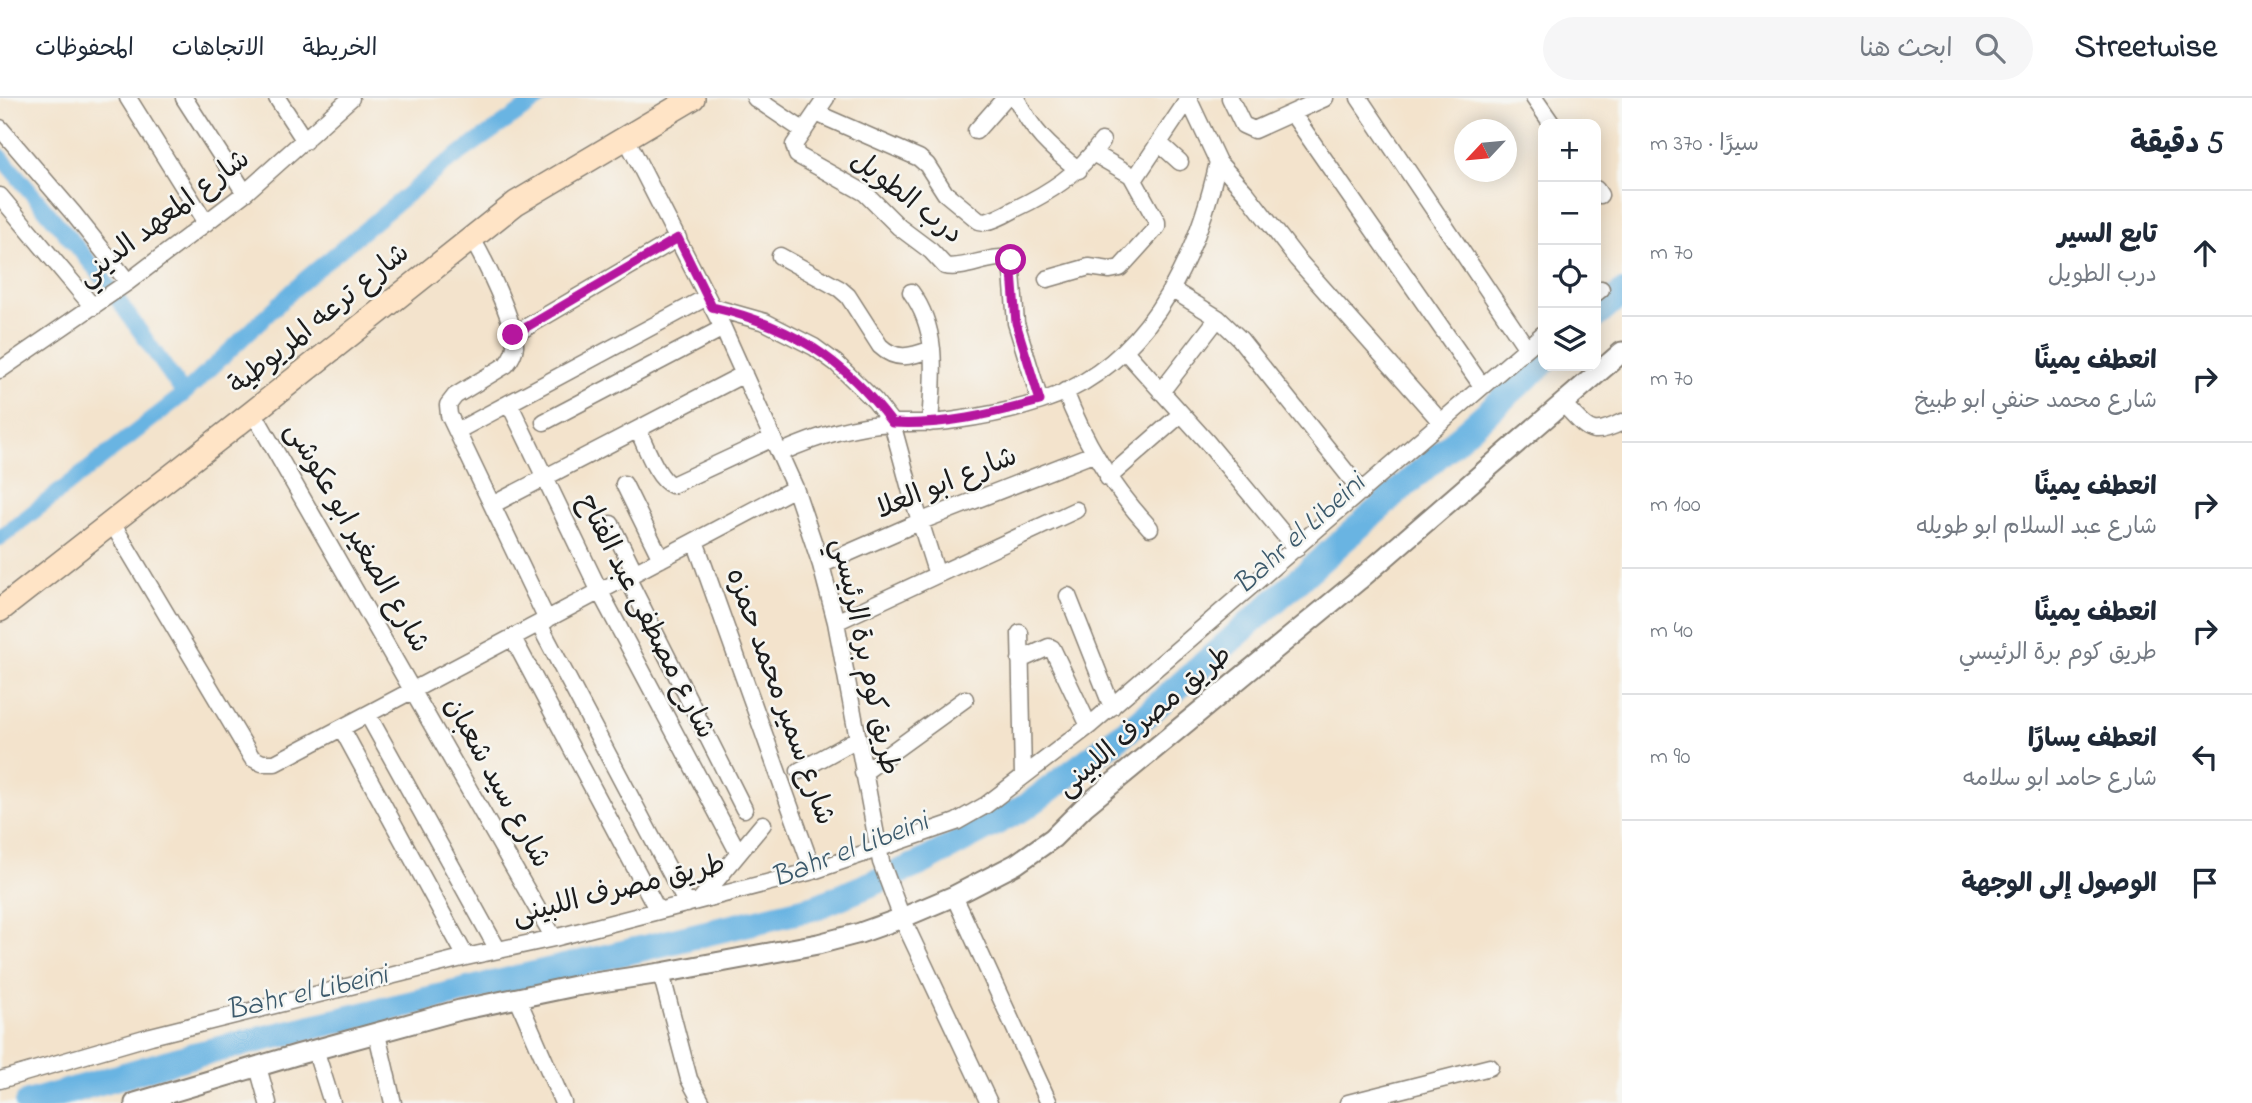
<!DOCTYPE html>
<html lang="ar">
<meta charset="utf-8">
<style>
body{margin:0;font-family:"Indie Flower","Playpen Sans Arabic",sans-serif;background:#f6f6f7;color:#1f2937;direction:rtl}
.controls{position:absolute;right:21px;top:21px;display:grid;overflow:hidden;border-radius:14px;box-shadow:0 4px 18px #0003}
.controls button{width:63px;height:63px;display:grid;place-items:center;padding:0;border:0;border-bottom:2px solid #e0e1e3;background:#fff;color:#1f2937;font:35px sans-serif}
.compass{position:absolute;left:1454px;top:21px;width:63px;height:63px;border-radius:50%;background:#fff;box-shadow:0 4px 18px #0003;rotate:244deg}
.stop{position:absolute;width:21px;height:21px;margin:-16px;border:5px solid #b5179e;border-radius:50%;background:#fff}
.stop.end{background:#b5179e;border-color:#fff;box-shadow:0 2px 7px #0008}
.list{margin:0;padding:0;list-style:none}
h2{display:flex;justify-content:space-between;align-items:center;height:91px;margin:0;padding:0 28px;font-size:30px}
h2 small{font-size:23px;font-weight:400;color:#747a83}
.list li{display:grid;grid-template-columns:46px 1fr auto;gap:21px;align-items:center;box-sizing:border-box;height:126px;padding:0 28px;border-top:2px solid #e0e1e3}
.list b{display:block;font-size:26px;white-space:nowrap}
.list p{margin:0;font-size:23px;white-space:nowrap;color:#747a83}
.list em{font-size:23px;font-style:normal;color:#747a83}
.icon{flex:none;width:38px;height:38px;fill:none;stroke:currentColor;stroke-width:2;stroke-linecap:round;stroke-linejoin:round}
.map{position:relative;flex:none;width:1622px;height:1005px;overflow:hidden;direction:ltr}
header{display:flex;align-items:center;gap:42px;box-sizing:border-box;height:98px;padding:0 35px;background:#fff;border-bottom:2px solid #e0e1e3}
header strong{font-size:33px}
nav{display:flex;gap:38px;margin-inline-start:auto;font-size:24px}
.search{width:490px;height:63px;background:#f6f6f7;display:flex;align-items:center;gap:18px;box-sizing:border-box;padding:0 24px;border-radius:38px;color:#747a83;font-size:26px}
main{display:flex}
aside{flex:1;background:#fff}
.map>svg:first-child{display:block}
.lines{fill:none;stroke-linecap:round;stroke-linejoin:round}
.canal{stroke:#69b4e2;stroke-width:16}
.river{stroke:#69b4e2;stroke-width:26}
.minor-casing{stroke:#888074;stroke-width:19}
.tertiary-casing{stroke:#888074;stroke-width:23}
.secondary-casing{stroke:#888074;stroke-width:26}
.minor{stroke:#fff;stroke-width:16}
.tertiary{stroke:#fff;stroke-width:19}
.secondary{stroke:#ffe4c6;stroke-width:23}
.route{stroke:#b5179e;stroke-width:9}
.labels{text-anchor:middle;dominant-baseline:central;stroke-width:5;stroke-linejoin:round;paint-order:stroke}
.street-label{font-size:28px;fill:#1c1c1c;stroke:#f6f6f2}
.water-label{font-size:30px;font-style:italic;fill:#3b596b;stroke:#f6f6f2}
</style>
<header>
<strong>Streetwise</strong>
<div class="search"><svg class="icon" aria-label="search" viewBox="0 0 24 24"><circle cx="10" cy="10" r="6"/><path d="M15 15l6 6"/></svg>ابحث هنا</div>
<nav><a>الخريطة</a><a>الاتجاهات</a><a>المحفوظات</a></nav>
</header>
<main>
<aside>
<h2>5 دقيقة<small>سيرًا · 370 m</small></h2>
<ul class="list">
<li><svg class="icon" aria-label="ahead" viewBox="0 0 24 24"><path d="M12 20V5M6 11l6-6 6 6"/></svg><div><b>تابع السير</b><p>درب الطويل</p></div><em>70 m</em></li>
<li><svg class="icon" aria-label="right" viewBox="0 0 24 24"><path d="M7 20v-9h11M14 6l5 5-5 5"/></svg><div><b>انعطف يمينًا</b><p>شارع محمد حنفي ابو طبيخ</p></div><em>70 m</em></li>
<li><svg class="icon" aria-label="right" viewBox="0 0 24 24"><path d="M7 20v-9h11M14 6l5 5-5 5"/></svg><div><b>انعطف يمينًا</b><p>شارع عبد السلام ابو طويله</p></div><em>100 m</em></li>
<li><svg class="icon" aria-label="right" viewBox="0 0 24 24"><path d="M7 20v-9h11M14 6l5 5-5 5"/></svg><div><b>انعطف يمينًا</b><p>طريق كوم برة الرئيسي</p></div><em>40 m</em></li>
<li><svg class="icon" aria-label="left" viewBox="0 0 24 24"><path d="M17 20v-9H6M10 6l-5 5 5 5"/></svg><div><b>انعطف يسارًا</b><p>شارع حامد ابو سلامه</p></div><em>90 m</em></li>
<li><svg class="icon" aria-label="arrive" viewBox="0 0 24 24"><path d="M6 21V4h12l-3 4 3 4H6"/></svg><div><b>الوصول إلى الوجهة</b></div></li>
</ul>
</aside>
<div class="map">
<svg width="1622" height="1005" viewBox="0 0 1622 1005">
<rect width="100%" height="100%" fill="#f6f6f2"/>
<filter id="ink" filterUnits="userSpaceOnUse"><feTurbulence type="fractalNoise" baseFrequency=".0143" numOctaves="2"/><feDisplacementMap in="SourceGraphic" scale="14" xChannelSelector="R" yChannelSelector="G"/><feConvolveMatrix kernelMatrix="1 2 1 2 8 2 1 2 1" color-interpolation-filters="sRGB"/></filter>
<filter id="wash" filterUnits="userSpaceOnUse"><feTurbulence type="fractalNoise" baseFrequency=".00686" numOctaves="4" result="noise"/><feDisplacementMap in="SourceGraphic" scale="28" xChannelSelector="R" yChannelSelector="G"/><feGaussianBlur stdDeviation="1.57" result="paint"/><feColorMatrix in="noise" values="0 0 0 0 0 0 0 0 0 0 0 0 0 0 0 0 0 1.4 0 .05"/><feComposite in="paint" operator="in"/></filter>
<g filter="url(#wash)">
<rect width="100%" height="100%" fill="#f3e3cc"/>
<g class="lines">
<!-- canal -->
<path class="canal" d="M 0,58 L 99,175 L 184,296
M 0,440 L 184,296 L 305,181 L 442,68 L 540,0"/>
<!-- river -->
<path class="river" d="M 1596,218 L 1622,195
M 28,1005 L 190,958 L 816,809 L 921,765 L 1027,708 L 1135,627 L 1543,265"/>
</g>
</g>
<g filter="url(#ink)">
<g class="lines">
<!-- minor casing -->
<g class="minor-casing">
<path id="minor" d="M 128,0 L 206,125
M 184,0 L 245,95
M 277,0 L 305,43
M 755,0 L 804,33
M 826,0 L 794,47 L 797,57 L 865,95 L 899,129 L 931,153 L 945,168 C 965,173 994,154 1011,162 L 1016,225 L 1040,303
M 1016,0 C 1033,34 1049,49 1079,72
M 1188,0 L 1218,64 L 1247,96 L 1297,161 L 1441,324
M 1230,0 L 1243,27 L 1254,32 L 1325,0
M 1359,0 L 1526,249
M 1534,0 L 1552,26
M 816,15 L 919,60 L 927,67 L 945,95 L 979,123 L 985,124 C 996,122 1006,116 1015,111 C 1051,94 1078,76 1102,43
M 1292,15 L 1482,288
M 0,30 L 73,115 L 128,184
M 976,33 L 1005,0
M 626,40 L 723,230 L 795,390 L 821,467 L 836,524 L 881,764 L 902,820 L 989,1005
M 1159,45 L 1180,64
M 1134,82 L 1189,0
M 1596,91 L 1600,97
M 0,98 L 93,209
M 471,139 C 484,161 515,223 515,248 C 514,256 511,261 506,267 L 455,298 L 448,307 L 449,317 L 547,522
M 780,158 L 840,191 L 848,198 L 880,248 C 897,264 912,258 932,251
M 1047,181 L 1089,169 L 1110,172 L 1120,170 L 1157,129 L 1157,124 L 1131,77 L 1093,55
M 1171,191 L 1218,220 L 1240,241 L 1362,394
M 911,194 C 940,234 933,279 930,325
M 1596,195 L 1601,191
M 712,209 L 765,224 L 814,249 L 836,265 L 875,303 L 892,325 L 910,391 L 937,477
M 513,237 L 678,140
M 1125,253 L 1207,344 L 1296,451
M 0,272 L 128,184 L 245,95 L 351,0
M 1065,293 C 1085,346 1112,389 1150,430
M 1161,294 L 1218,220
M 509,305 L 600,494 L 738,754
M 1563,306 C 1588,330 1588,341 1622,324
M 253,314 L 554,840
M 544,324 L 723,230
M 638,332 C 645,346 657,382 672,387 L 773,340
M 457,333 L 707,199
M 780,355 C 815,339 854,327 892,325 C 914,325 934,326 956,322 C 993,317 1035,308 1069,292 C 1156,249 1198,154 1218,64
M 1108,380 L 1181,316
M 624,386 L 661,461
M 492,407 L 744,276
M 112,425 L 252,660 L 262,665 L 275,665 L 795,390
M 611,426 L 635,475
M 695,443 L 813,773
M 821,467 L 919,424 L 1093,356
M 627,479 L 744,711
M 1068,498 L 1112,609
M 836,524 L 1076,412
M 539,526 L 687,806
M 1020,535 L 1023,678
M 513,540 L 658,813
M 1020,562 L 1049,549 L 1052,550 L 1089,628
M 368,617 L 498,852
M 342,631 L 466,859
M 799,673 L 857,641
M 863,675 L 965,601
M 954,798 L 1049,1005
M 700,802 L 763,726
M 661,875 L 689,981 L 702,1005
M 517,899 L 563,1005
M 377,936 L 393,1005
M 315,951 L 332,1005
M 258,969 L 268,1005
M 0,982 L 151,938 L 466,859 L 554,840 L 813,773 L 956,724 L 986,707 L 1089,628 L 1543,236
M 1348,1005 L 1490,969"/>
</g>
<!-- tertiary casing -->
<g class="tertiary-casing">
<path id="tertiary" d="M 135,1005 L 296,957 L 460,912 L 575,888 L 661,875 L 818,846 L 860,835 L 902,820 L 954,798 L 1016,766 L 1053,740 L 1084,709 L 1359,482 L 1622,254"/>
</g>
<!-- secondary casing -->
<g class="secondary-casing">
<path id="secondary" d="M 0,512 L 253,314 L 516,105 L 693,0"/>
</g>
<!-- minor -->
<use href="#minor" class="minor"/>
<!-- tertiary -->
<use href="#tertiary" class="tertiary"/>
<!-- secondary -->
<use href="#secondary" class="secondary"/>
</g>
</g>
<g class="lines" filter="url(#ink)">
<!-- route -->
<path class="route" d="M 513,237 L 678,140 L 712,209 C 790,227 844,261 892,325 C 943,328 992,316 1040,303 L 1016,225 L 1011,162"/>
</g>
<g class="labels">
<!-- street labels -->
<g class="street-label">
<text transform="translate(906 100) rotate(38)">درب الطويل</text>
<text transform="translate(164 121) rotate(-37)">شارع المعهد الديني</text>
<text transform="translate(320 222) rotate(-39)">شارع ترعه المريوطية</text>
<text transform="translate(947 386) rotate(-22)">شارع ابو العلا</text>
<text transform="translate(356 440) rotate(60)">شارع الصغير ابو عكوشى</text>
<text transform="translate(645 519) rotate(63)">شارع مصطفى عبد الفتاح</text>
<text transform="translate(864 559) rotate(78)">طريق كوم برة الرئيسي</text>
<text transform="translate(779 599) rotate(70)">شارع سمير محمد حمزه</text>
<text transform="translate(1145 624) rotate(-40)">طريق مصرف اللبينى</text>
<text transform="translate(496 685) rotate(61)">شارع سيد شعبان</text>
<text transform="translate(619 793) rotate(-14)">طريق مصرف اللبينى</text>
</g>
<!-- water labels -->
<g class="water-label">
<text transform="translate(1300 437) rotate(-42)">Bahr el Libeini</text>
<text transform="translate(850 753) rotate(-21)">Bahr el Libeini</text>
<text transform="translate(307 896) rotate(-13)">Bahr el Libeini</text>
</g>
</g>
</svg>
<div class="controls">
<button>+</button>
<button>−</button>
<button><svg class="icon" aria-label="locate" viewBox="0 0 24 24"><circle cx="12" cy="12" r="6"/><path d="M12 2v4M12 18v4M2 12h4M18 12h4"/></svg></button>
<button><svg class="icon" aria-label="layers" viewBox="0 0 24 24"><path d="M12 4l9 5-9 5-9-5zM3 14l9 5 9-5"/></svg></button>
</div>
<svg class="compass" viewBox="-18 -18 36 36"><path d="M0-13l5 13h-10z" fill="#e53935"/><path d="M0 13l5-13h-10z" fill="#747a83"/></svg>
<div class="stop" style="left:1011px;top:162px"></div>
<div class="stop end" style="left:513px;top:237px"></div>
</div>
</main>
